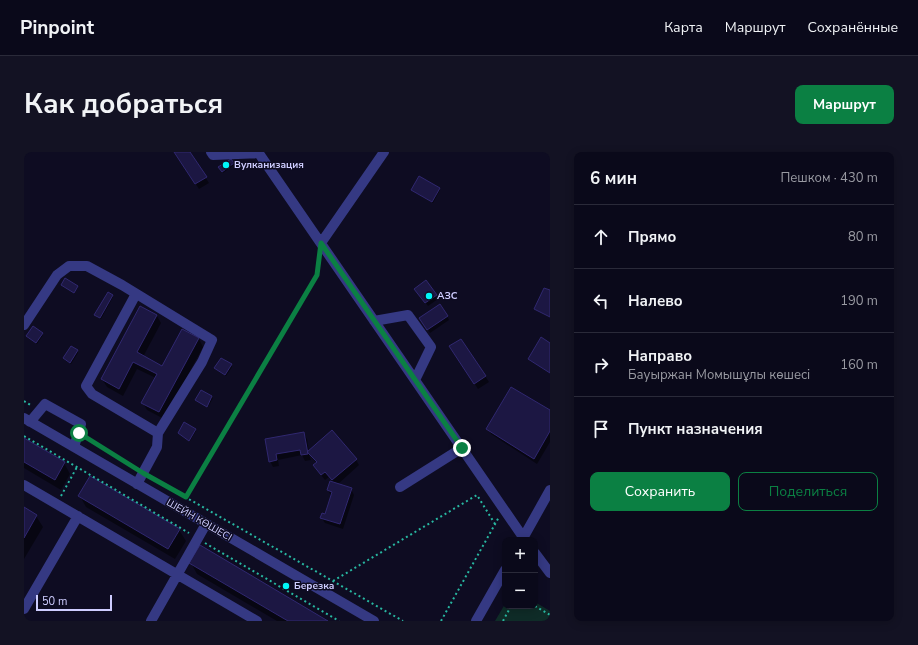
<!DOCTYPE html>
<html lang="ru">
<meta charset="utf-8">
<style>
body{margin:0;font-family:"Nunito Sans",sans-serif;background:#131223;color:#f1f3f6}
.controls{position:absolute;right:12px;bottom:12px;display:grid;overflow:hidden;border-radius:8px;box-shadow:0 2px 10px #0003}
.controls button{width:36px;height:36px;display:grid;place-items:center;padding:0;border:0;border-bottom:1px solid #2a2a39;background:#0a091a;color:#f1f3f6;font:20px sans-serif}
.scale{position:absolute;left:12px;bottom:10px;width:76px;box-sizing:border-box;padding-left:4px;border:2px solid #cecdff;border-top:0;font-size:11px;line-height:14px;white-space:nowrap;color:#cecdff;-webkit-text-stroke:3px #0e0c22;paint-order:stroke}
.stop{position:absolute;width:12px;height:12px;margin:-9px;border:3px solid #0b8043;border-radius:50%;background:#fff}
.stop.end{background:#0b8043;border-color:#fff;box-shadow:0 1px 4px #0008}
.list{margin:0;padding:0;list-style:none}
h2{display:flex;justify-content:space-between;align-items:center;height:52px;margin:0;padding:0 16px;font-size:17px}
h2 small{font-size:13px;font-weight:400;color:#999aa2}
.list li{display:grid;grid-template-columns:26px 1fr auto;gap:12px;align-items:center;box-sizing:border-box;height:64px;padding:0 16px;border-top:1px solid #2a2a39}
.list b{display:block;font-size:15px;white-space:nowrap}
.list p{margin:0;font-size:13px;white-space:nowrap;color:#999aa2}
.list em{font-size:13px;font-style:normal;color:#999aa2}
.actions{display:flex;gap:8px;padding:12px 16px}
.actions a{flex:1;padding:9px 0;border:1px solid #0b8043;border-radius:8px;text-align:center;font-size:14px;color:#0b8043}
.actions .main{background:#0b8043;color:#fff}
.icon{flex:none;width:22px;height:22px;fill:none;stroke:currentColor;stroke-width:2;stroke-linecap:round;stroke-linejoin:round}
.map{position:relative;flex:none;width:526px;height:469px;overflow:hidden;border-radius:8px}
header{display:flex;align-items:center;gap:24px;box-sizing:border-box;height:56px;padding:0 20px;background:#0a091a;border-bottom:1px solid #2a2a39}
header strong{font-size:19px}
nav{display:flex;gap:22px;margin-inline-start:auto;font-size:14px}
.intro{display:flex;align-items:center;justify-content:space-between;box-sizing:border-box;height:96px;padding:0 24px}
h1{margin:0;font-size:28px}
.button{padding:10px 18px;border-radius:8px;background:#0b8043;color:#fff;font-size:14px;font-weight:700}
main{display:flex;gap:24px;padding:0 24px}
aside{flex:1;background:#0a091a;border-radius:8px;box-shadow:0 2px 10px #0003}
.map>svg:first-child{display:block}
.green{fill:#0f2c28}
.shadow{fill:#0007}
.building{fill:#1c1743;stroke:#302870}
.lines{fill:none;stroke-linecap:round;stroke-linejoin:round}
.path{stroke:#28b7a1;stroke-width:2;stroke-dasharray:2 3;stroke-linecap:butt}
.minor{stroke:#353983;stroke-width:10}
.route{stroke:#0b8043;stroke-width:5}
.poi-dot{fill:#00f6f8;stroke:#0e0c22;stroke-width:1.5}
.labels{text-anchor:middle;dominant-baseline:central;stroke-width:3;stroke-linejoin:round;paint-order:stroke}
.poi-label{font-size:10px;font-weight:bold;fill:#cecdff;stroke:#0e0c22;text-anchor:start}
.street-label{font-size:10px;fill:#cecdff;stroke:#0e0c22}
</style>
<header>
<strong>Pinpoint</strong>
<nav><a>Карта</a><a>Маршрут</a><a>Сохранённые</a></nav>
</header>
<div class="intro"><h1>Как добраться</h1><a class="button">Маршрут</a></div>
<main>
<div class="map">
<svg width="526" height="469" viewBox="0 0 526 469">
<rect width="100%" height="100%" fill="#0e0c22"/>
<!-- green -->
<path class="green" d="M 511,450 L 526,459 L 526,469 L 471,469 L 481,452 L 481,454 L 511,454 Z"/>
<!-- shadow -->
<path class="shadow" d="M 151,0 L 165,0 L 185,31 L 175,37 Z
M 207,8 L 210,13 L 199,21 L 196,16 Z
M 396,25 L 416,38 L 409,51 L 389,39 Z
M 394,140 L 412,143 L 414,147 L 404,154 Z
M 89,144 L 89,145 L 77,167 L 72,164 Z
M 117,155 L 133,164 L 137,171 L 119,205 L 139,215 L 158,178 L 175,187 L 179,195 L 140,267 L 123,258 L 119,251 L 132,226 L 113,217 L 99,244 L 83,235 L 78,227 Z
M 423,164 L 425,168 L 406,181 L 399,169 Z
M 18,182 L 19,183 L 13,192 L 3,184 Z
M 437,188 L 465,230 L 454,237 L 430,200 Z
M 53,199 L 54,201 L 47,212 L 41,208 L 40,206 Z
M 207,213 L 208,215 L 202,224 L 192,217 Z
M 178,239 L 189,246 L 184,255 L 173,248 Z
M 526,259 L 526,290 L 513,312 L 467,282 L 464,277 Z
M 171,278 L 172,279 L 166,289 L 155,281 Z
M 279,281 L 283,287 L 285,300 L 332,308 L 335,313 L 313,333 L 327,337 L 330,343 L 319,377 L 301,371 L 297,365 L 302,363 L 307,344 L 304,338 L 311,332 L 305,325 L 301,328 L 290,314 L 293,311 L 285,303 L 287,308 L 281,309 L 278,303 L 254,308 L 255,314 L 249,315 L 246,309 L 242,288 Z
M 0,287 L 40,311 L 46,322 L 37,338 L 0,316 Z
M 56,344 L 155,378 L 162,389 L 151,407 L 62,355 Z
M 0,357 L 12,364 L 19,375 L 0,407 Z
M 167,411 L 302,469 L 253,469 L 173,422 Z"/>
<!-- building -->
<path class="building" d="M 150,0 L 166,0 L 183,25 L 171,32 Z
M 207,7 L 210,11 L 198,20 L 194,15 Z
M 395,24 L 416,36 L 408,50 L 387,38 Z
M 41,126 L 54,134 L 50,141 L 37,133 Z
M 402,128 L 413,143 L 401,151 L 390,137 Z
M 520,136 L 526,138 L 526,165 L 510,157 Z
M 84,140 L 89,143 L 76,166 L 70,163 Z
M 416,152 L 424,164 L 403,178 L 395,166 Z
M 116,154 L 133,163 L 113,200 L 138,214 L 158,177 L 175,186 L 135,260 L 117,251 L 133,222 L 109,210 L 95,237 L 77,227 Z
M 9,174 L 19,181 L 12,191 L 2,184 Z
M 517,185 L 526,191 L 526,221 L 504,207 Z
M 437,187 L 462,224 L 450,232 L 425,194 Z
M 47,194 L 54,198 L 46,211 L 39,206 Z
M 197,206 L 208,212 L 201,223 L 190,216 Z
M 487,235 L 526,258 L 526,279 L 510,307 L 462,277 Z
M 177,238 L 188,244 L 183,255 L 171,248 Z
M 160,270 L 172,277 L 165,289 L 154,281 Z
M 308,278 L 333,307 L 308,328 L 301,320 L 297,323 L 289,313 L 293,310 L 283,300 Z
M 280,280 L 284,302 L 277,303 L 276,298 L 252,302 L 253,308 L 245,310 L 241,287 Z
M 0,286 L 41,310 L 31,328 L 0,310 Z
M 66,324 L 156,377 L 144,397 L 54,344 Z
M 306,329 L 328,336 L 316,372 L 296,366 L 298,361 L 301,362 L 308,340 L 303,338 Z
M 0,355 L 13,363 L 0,386 Z
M 176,393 L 304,469 L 264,469 L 165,411 Z"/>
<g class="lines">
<!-- path -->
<path class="path" d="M 0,249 L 8,254
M 0,284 L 165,381
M 63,286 L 111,315
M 126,325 L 379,469
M 37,344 L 53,315
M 162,345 L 293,123 L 295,106
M 181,391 L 315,469
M 309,429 L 453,343 L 471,372
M 511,454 L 526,463
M 417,469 L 475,365
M 479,469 L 487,454"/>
<!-- minor -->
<path class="minor" d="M 187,0 L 189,3 L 235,1
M 234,0 L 501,388
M 297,91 L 360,0
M 112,142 L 62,234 L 68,242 L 134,281
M 350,169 L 384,163 L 407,195 L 391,228
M 0,173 L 33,123 L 45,114 L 63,114 L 98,133 L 188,188 L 178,210 L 134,281 L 133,295 L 113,332
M 0,266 L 350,469
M 6,270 L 21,252 L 57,272 L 50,295
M 0,333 L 233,469
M 376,335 L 438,296
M 498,388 L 526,338
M 511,401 L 526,421
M 0,457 L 54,364
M 127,469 L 182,372
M 452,469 L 481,418"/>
</g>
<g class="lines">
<!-- route -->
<path class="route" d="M 55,281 L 119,321 L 162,345 L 293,123 L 297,91 L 438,296"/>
</g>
<!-- markers -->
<g class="poi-dot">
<circle cx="202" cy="13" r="4"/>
<circle cx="405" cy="144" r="4"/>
<circle cx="262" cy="434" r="4"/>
</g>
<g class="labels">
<!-- poi labels -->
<g class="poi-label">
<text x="210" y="13">Вулканизация</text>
<text x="413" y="144">АЗС</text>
<text x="270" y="434">Березка</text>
</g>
<!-- street labels -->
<g class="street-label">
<text transform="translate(175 368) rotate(30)">ШЕЙН КӨШЕСІ</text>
</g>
</g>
</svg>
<div class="controls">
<button>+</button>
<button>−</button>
</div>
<div class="scale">50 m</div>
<div class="stop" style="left:55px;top:281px"></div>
<div class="stop end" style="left:438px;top:296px"></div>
</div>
<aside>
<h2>6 мин<small>Пешком · 430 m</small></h2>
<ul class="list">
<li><svg class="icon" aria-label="ahead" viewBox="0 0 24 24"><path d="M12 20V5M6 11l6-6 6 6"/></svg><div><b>Прямо</b></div><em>80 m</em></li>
<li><svg class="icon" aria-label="left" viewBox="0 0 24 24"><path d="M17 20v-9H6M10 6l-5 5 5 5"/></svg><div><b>Налево</b></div><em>190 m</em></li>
<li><svg class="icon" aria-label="right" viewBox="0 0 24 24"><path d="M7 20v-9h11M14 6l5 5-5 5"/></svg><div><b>Направо</b><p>Бауыржан Момышұлы көшесі</p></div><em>160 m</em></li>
<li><svg class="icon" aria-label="arrive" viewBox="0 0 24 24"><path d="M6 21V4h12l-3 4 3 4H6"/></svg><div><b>Пункт назначения</b></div></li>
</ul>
<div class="actions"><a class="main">Сохранить</a><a>Поделиться</a></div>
</aside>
</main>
